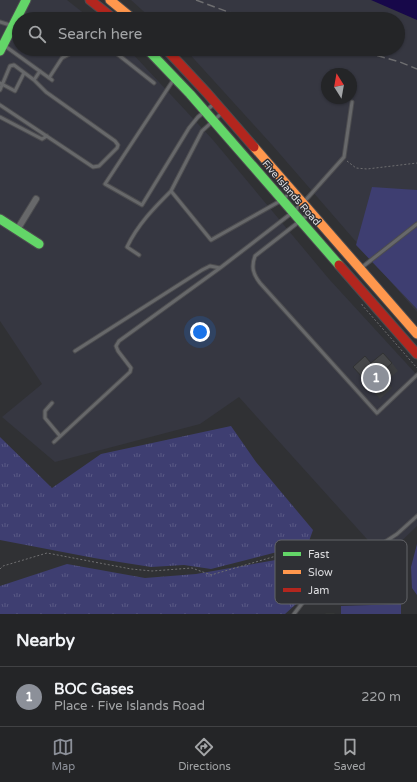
<!DOCTYPE html>
<meta charset="utf-8">
<style>
body{margin:0;font-family:"Varela Round",sans-serif;background:#2c2d2f;color:#f1f3f6}
.compass{position:absolute;left:321px;top:68px;width:36px;height:36px;border-radius:50%;background:#242527;box-shadow:0 1px 3px #0004;rotate:349deg}
.you{position:absolute;left:200px;top:332px;width:14px;height:14px;margin:-10px;border:3px solid #fff;border-radius:50%;background:#1a73e8;box-shadow:0 0 0 6px #1a73e833}
.badge{display:grid;place-items:center;width:26px;height:26px;border-radius:50%;background:#8c9099;color:#fff;font-size:13px;font-weight:700}
.pin{position:absolute;translate:-50% -50%;border:2px solid #fff;box-shadow:0 1px 4px #0006}
.list{margin:0;padding:0;list-style:none}
h2{display:flex;justify-content:space-between;align-items:center;height:52px;margin:0;padding:0 16px;font-size:17px}
h2 small{font-size:13px;font-weight:400;color:#a3a5a7}
.list li{display:grid;grid-template-columns:26px 1fr auto;gap:12px;align-items:center;box-sizing:border-box;height:60px;padding:0 16px;border-top:1px solid #414244}
.list b{display:block;font-size:15px;white-space:nowrap}
.list p{margin:0;font-size:13px;white-space:nowrap;color:#a3a5a7}
.list em{font-size:13px;font-style:normal;color:#a3a5a7}
.icon{flex:none;width:22px;height:22px;fill:none;stroke:currentColor;stroke-width:2;stroke-linecap:round;stroke-linejoin:round}
.map{position:relative;flex:none;width:417px;height:614px;overflow:hidden}
.search{position:absolute;background:#242527;box-shadow:0 1px 3px #0004;left:12px;right:12px;top:12px;height:44px;display:flex;align-items:center;gap:10px;box-sizing:border-box;padding:0 14px;border-radius:22px;color:#a3a5a7;font-size:15px}
.sheet{height:112px;background:#242527}
nav{display:flex;justify-content:space-around;align-items:center;box-sizing:border-box;height:56px;border-top:1px solid #414244;background:#242527;font-size:11px;color:#a3a5a7}
nav a{display:grid;justify-items:center;gap:2px}
nav .on{color:#8c9099}
.map>svg:first-child{display:block}
.built{fill:#363741;fill-rule:evenodd}
.grass{fill:url(#grass-tufts)}
.park{fill:#3e3e71}
.water{fill:#17084a}
.lines{fill:none;stroke-linecap:round;stroke-linejoin:round}
.lane-casing{stroke:#4c4c4f;stroke-width:5}
.street-casing{stroke:#4c4c4f;stroke-width:8}
.fast-casing{stroke:#4c4c4f;stroke-width:11}
.slow-casing{stroke:#4c4c4f;stroke-width:11}
.jam-casing{stroke:#4c4c4f;stroke-width:11}
.path{stroke:#6f6f71;stroke-width:1;stroke-dasharray:2 2;stroke-linecap:butt}
.lane{stroke:#67686a;stroke-width:3}
.street{stroke:#67686a;stroke-width:6}
.fast{stroke:#63d668;stroke-width:9}
.slow{stroke:#ff974d;stroke-width:9}
.jam{stroke:#b3261e;stroke-width:9}
.rail{stroke:#6e6e70;stroke-width:1.5;stroke-dasharray:8 4;stroke-linecap:butt}
.wall{fill:#3c3d3f}
.shaded-wall{fill:#313233}
.building{fill:#464749;stroke:#313233}
.labels{text-anchor:middle;dominant-baseline:central;stroke-width:3;stroke-linejoin:round;paint-order:stroke}
.street-label{font-size:10px;fill:#dcdcdf;stroke:#2f3035}
.key{fill:#2f3035;stroke:#636468;stroke-width:1}
.key-label{font-size:11px;fill:#dcdcdf}
</style>
<div class="map">
<svg width="417" height="614" viewBox="0 0 417 614">
<defs>
<pattern id="grass-tufts" width="24" height="20" patternUnits="userSpaceOnUse"><rect width="24" height="20" fill="#3e3e71"/><path d="M3 7l-1-3M5 7V3M7 7l1-3M15 17l-1-3M17 17v-4M19 17l1-3" fill="none" stroke="#595985"/></pattern>
</defs>
<rect width="100%" height="100%" fill="#303134"/>
<!-- built -->
<path class="built" d="M 0,0 L 67,0 L 91,19 L 19,19 L 19,49 L 127,49 L 131,52 L 213,140 L 329,279 L 417,375 L 417,526 L 384,558 L 239,397 L 200,424 L 55,462 L 2,417 L 42,384 L 0,321 Z
M 131,0 L 417,0 L 417,312 L 273,146 L 185,49 L 398,49 L 398,19 L 152,19 ZM 327,74 L 351,74 L 351,98 L 327,98 Z"/>
<!-- grass -->
<path class="grass" d="M 231,426 L 256,462 L 313,530 L 308,544 L 211,569 L 184,565 L 151,567 L 94,558 L 0,540 L 0,437 L 52,488 L 101,454 Z
M 299,556 L 319,573 L 318,578 L 295,605 L 285,614 L 0,614 L 0,586 L 67,564 L 145,578 L 196,574 Z"/>
<!-- park -->
<path class="park" d="M 372,187 L 417,190 L 417,309 L 356,245 Z
M 417,544 L 417,595 L 412,588 L 411,567 Z
M 401,604 L 401,614 L 341,614 L 341,606 Z"/>
<!-- water -->
<path class="water" d="M 371,0 L 417,0 L 417,20 Z"/>
<g class="lines">
<!-- lane casing -->
<g class="lane-casing">
<path id="lane" d="M 0,22 L 10,25
M 5,46 L 52,80
M 111,49 L 154,83
M 49,78 L 62,58 L 78,49
M 174,79 L 105,184 L 142,205 L 189,128 L 198,117 L 214,104
M 34,80 L 40,71
M 0,83 L 15,91 L 24,73
M 0,90 L 10,66 L 14,65 L 34,80 L 46,92 L 115,141 L 118,145 L 117,148 L 99,166 L 93,167 L 0,105
M 222,113 L 202,131 L 171,191 L 211,240 L 282,200 L 291,192
M 0,117 L 42,139 L 47,136
M 309,214 L 255,256 C 251,267 253,274 260,283 L 377,413 L 417,375
M 139,255 L 127,247 C 138,224 154,208 171,191
M 361,268 L 417,224
M 75,351 L 202,270 L 210,266 L 220,268
M 52,403 L 45,411 L 45,418 L 60,436
M 54,442 L 130,372 L 131,368 L 118,351 L 116,346 L 119,341 L 220,268 L 293,212 L 303,203 L 344,157 L 352,102
M 294,614 L 313,589 L 397,534 L 417,516"/>
</g>
<!-- street casing -->
<g class="street-casing">
<path id="street" d="M 17,230 L 36,199"/>
</g>
<!-- fast casing -->
<g class="fast-casing">
<path id="fast" d="M 147,49 L 190,94 L 339,265
M 0,51 L 26,0
M 0,219 L 39,244"/>
</g>
<!-- slow casing -->
<g class="slow-casing">
<path id="slow" d="M 110,0 L 133,19
M 254,147 L 417,334"/>
</g>
<!-- jam casing -->
<g class="jam-casing">
<path id="jam" d="M 90,0 L 114,19
M 166,49 L 207,93 L 254,147
M 339,265 L 417,354"/>
</g>
<!-- path -->
<path class="path" d="M 140,16 L 144,19
M 347,161 L 356,168 L 367,169 L 417,163
M 362,304 L 362,305 L 417,368
M 0,569 L 3,566 L 47,553 L 131,569 L 152,571 L 192,568 L 211,575 L 283,554 L 319,548 L 325,575"/>
<!-- lane -->
<use href="#lane" class="lane"/>
<!-- street -->
<use href="#street" class="street"/>
<!-- fast -->
<use href="#fast" class="fast"/>
<!-- slow -->
<use href="#slow" class="slow"/>
<!-- jam -->
<use href="#jam" class="jam"/>
<!-- rail -->
<path class="rail" d="M 196,0 L 247,19
M 354,49 L 400,62 L 417,69"/>
</g>
<!-- wall -->
<path class="wall" d="M 371,363 L 392,363 L 398,371 L 386,381 L 392,388 L 380,399 L 359,374 L 353,367 Z
M 356,577 L 360,581 L 373,581 L 377,587 L 377,602 L 362,602 L 361,600 L 342,604 L 338,598 Z"/>
<!-- shaded-wall -->
<path class="shaded-wall" d="M 356,577 L 360,582 L 356,581 Z
M 373,581 L 377,587 L 377,602 L 373,596 Z"/>
<!-- building -->
<path class="building" d="M 383,353 L 392,363 L 380,374 L 386,381 L 375,391 L 353,367 L 365,356 L 371,363 Z
M 325,613 L 335,613 L 335,614 L 325,614 Z"/>
<g class="labels">
<!-- street labels -->
<g class="street-label">
<text transform="translate(291 193) rotate(49)">Five Islands Road</text>
</g>
</g>
<!-- legend -->
<rect x="275" y="540" width="132" height="64" rx="6" class="key"/>
<rect x="283" y="552" width="18" height="4" fill="#63d668"/>
<rect x="283" y="570" width="18" height="4" fill="#ff974d"/>
<rect x="283" y="588" width="18" height="4" fill="#b3261e"/>
<g class="key-label">
<text x="308" y="558">Fast</text>
<text x="308" y="576">Slow</text>
<text x="308" y="594">Jam</text>
</g>
</svg>
<svg class="compass" viewBox="-18 -18 36 36"><path d="M0-13l5 13h-10z" fill="#e53935"/><path d="M0 13l5-13h-10z" fill="#a3a5a7"/></svg>
<div class="you"></div>
<div class="pin badge" style="left:376px;top:378px">1</div>
<div class="search"><svg class="icon" aria-label="search" viewBox="0 0 24 24"><circle cx="10" cy="10" r="6"/><path d="M15 15l6 6"/></svg>Search here</div>
</div>
<section class="sheet">
<h2>Nearby<small></small></h2>
<ul class="list">
<li><span class="badge">1</span><div><b>BOC Gases</b><p>Place · Five Islands Road</p></div><em>220 m</em></li>
</ul>
</section>
<nav>
<a class="on"><svg class="icon" aria-label="map" viewBox="0 0 24 24"><path d="M3 6l6-2 6 2 6-2v14l-6 2-6-2-6 2zM9 4v14M15 6v14"/></svg>Map</a>
<a><svg class="icon" aria-label="directions" viewBox="0 0 24 24"><path d="M12 3l9 9-9 9-9-9zM9 14v-3h6M13 9l2 2-2 2"/></svg>Directions</a>
<a><svg class="icon" aria-label="saved" viewBox="0 0 24 24"><path d="M7 4h10v16l-5-4-5 4z"/></svg>Saved</a>
</nav>
